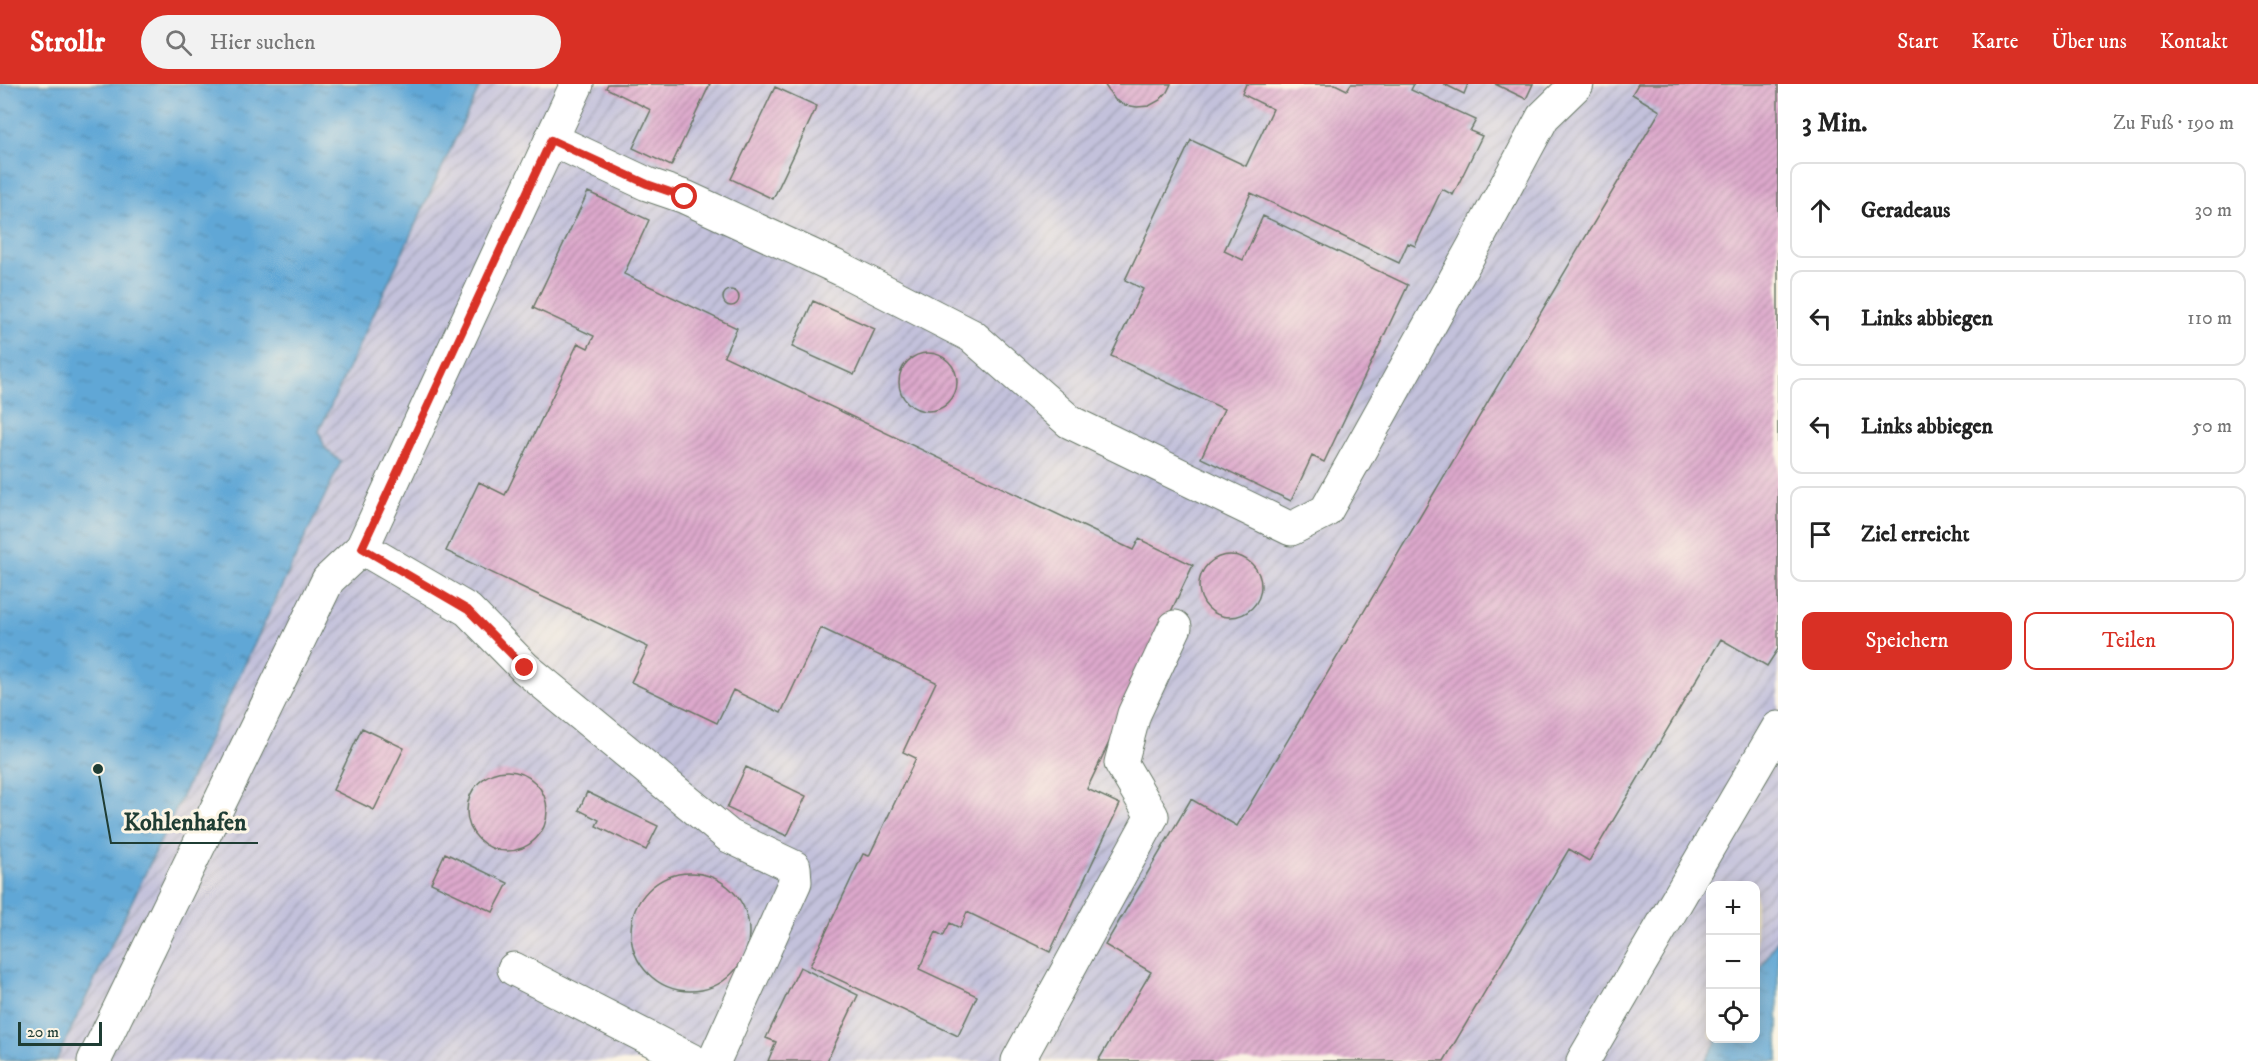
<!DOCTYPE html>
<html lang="de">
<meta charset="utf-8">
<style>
body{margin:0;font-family:"IM FELL DW Pica",serif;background:#f2f2f2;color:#222}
.controls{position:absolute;right:18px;bottom:18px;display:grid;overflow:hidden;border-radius:12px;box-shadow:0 3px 15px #0003}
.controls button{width:54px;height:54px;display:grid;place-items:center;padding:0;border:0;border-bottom:2px solid #e0e0e0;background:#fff;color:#222;font:30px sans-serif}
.scale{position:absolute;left:18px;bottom:15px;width:84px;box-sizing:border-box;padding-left:6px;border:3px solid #1f3d34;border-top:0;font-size:16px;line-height:21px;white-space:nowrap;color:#1f3d34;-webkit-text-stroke:4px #fcf5e5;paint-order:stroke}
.stop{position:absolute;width:18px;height:18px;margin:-14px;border:4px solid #d93025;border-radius:50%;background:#fff}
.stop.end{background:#d93025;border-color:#fff;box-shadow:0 2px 6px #0008}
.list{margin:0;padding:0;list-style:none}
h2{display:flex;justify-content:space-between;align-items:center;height:78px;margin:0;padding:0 24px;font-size:26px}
h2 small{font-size:20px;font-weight:400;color:#767676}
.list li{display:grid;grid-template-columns:39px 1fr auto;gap:18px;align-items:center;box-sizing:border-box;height:96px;margin:0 12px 12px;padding:0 12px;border:2px solid #e0e0e0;border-radius:12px}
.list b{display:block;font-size:22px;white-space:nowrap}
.list em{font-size:20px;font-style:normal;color:#767676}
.actions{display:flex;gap:12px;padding:18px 24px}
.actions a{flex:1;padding:14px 0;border:2px solid #d93025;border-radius:12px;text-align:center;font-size:21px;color:#d93025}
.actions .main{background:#d93025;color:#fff}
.icon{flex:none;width:33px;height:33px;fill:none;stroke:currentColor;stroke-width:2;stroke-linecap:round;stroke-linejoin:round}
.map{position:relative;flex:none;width:1778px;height:977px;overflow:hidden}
header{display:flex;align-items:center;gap:36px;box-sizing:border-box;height:84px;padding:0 30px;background:#d93025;color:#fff}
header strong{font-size:28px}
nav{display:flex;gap:33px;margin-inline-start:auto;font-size:21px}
.search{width:420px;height:54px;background:#f2f2f2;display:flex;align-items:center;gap:15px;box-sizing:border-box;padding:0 21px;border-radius:33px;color:#767676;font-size:22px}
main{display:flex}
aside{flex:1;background:#fff}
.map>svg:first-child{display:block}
.industrial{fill:url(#industrial-furrows)}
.water{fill:url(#water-ripples);stroke:#407285;stroke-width:1.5}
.building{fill:url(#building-hatch)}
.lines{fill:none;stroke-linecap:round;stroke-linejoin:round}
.minor-casing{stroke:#677766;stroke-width:35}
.minor{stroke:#fff;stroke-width:33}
.route{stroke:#d93025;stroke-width:8}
.leader{fill:none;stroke:#1f3d34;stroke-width:2}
.callout-dot{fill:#1f3d34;stroke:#fcf5e5;stroke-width:2}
.callout-label{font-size:24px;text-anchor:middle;font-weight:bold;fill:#1f3d34;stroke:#fcf5e5;stroke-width:6;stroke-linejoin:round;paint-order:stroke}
</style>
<header>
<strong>Strollr</strong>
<div class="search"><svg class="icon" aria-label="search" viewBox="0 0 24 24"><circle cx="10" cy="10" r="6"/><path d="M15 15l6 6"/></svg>Hier suchen</div>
<nav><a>Start</a><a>Karte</a><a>Über uns</a><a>Kontakt</a></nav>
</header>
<main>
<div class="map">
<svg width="1778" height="977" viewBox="0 0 1778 977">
<defs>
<pattern id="industrial-furrows" width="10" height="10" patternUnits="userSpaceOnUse" patternTransform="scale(1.5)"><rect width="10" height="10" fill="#c3c1db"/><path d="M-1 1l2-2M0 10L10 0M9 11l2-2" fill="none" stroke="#9e9eb2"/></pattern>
<pattern id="water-ripples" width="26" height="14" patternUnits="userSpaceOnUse" patternTransform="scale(1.5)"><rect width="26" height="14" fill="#60a7d6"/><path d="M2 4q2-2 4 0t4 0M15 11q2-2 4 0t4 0" fill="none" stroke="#4f89ae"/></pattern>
<pattern id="building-hatch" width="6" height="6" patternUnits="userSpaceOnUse" patternTransform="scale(1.5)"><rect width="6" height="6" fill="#dda8cc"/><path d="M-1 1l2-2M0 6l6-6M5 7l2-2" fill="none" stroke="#b38aa6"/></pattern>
</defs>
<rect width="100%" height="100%" fill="#fcf5e5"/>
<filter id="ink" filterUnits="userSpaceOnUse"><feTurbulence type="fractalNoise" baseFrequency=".0167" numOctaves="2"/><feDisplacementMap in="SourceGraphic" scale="12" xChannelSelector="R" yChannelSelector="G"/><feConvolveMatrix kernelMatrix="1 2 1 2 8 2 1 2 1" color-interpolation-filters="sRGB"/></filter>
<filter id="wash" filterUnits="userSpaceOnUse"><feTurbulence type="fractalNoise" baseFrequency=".008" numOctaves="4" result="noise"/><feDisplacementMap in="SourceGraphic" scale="24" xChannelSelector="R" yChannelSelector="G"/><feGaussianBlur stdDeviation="1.35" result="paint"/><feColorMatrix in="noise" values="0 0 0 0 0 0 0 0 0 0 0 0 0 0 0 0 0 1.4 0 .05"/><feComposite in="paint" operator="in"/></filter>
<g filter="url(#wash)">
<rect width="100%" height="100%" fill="#ede3c2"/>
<!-- industrial -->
<path class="industrial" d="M 481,0 L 1778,0 L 1778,854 L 1756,892 L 1756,802 L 1710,802 L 1710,954 L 1718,955 L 1705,977 L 56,977 L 341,378 L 325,364 L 319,347 Z"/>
<!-- water -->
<path class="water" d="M 0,0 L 481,0 L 319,347 L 325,364 L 341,378 L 56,977 L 0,977 Z
M 1778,854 L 1778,977 L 1705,977 L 1718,955 L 1756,954 L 1756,892 Z"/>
<g id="blocks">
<!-- building -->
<path class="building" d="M 608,0 L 710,0 L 671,82 L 633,64 L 651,26 L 606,4 Z
M 1104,0 L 1171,0 L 1167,8 L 1160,16 L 1149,22 L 1137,23 L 1125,21 L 1115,16 Z
M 1246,0 L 1335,0 L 1347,6 L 1351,0 L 1414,0 L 1411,6 L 1476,36 L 1470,47 L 1482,52 L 1453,111 L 1442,105 L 1415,162 L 1408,159 L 1399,179 L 1251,109 L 1224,167 L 1243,176 L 1263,132 L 1408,201 L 1324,378 L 1312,372 L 1291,417 L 1201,374 L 1224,325 L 1111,272 L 1143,205 L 1125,196 L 1191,56 L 1246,82 L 1273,25 L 1242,10 Z
M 1444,0 L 1468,0 L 1464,10 Z
M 1495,0 L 1533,0 L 1526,15 Z
M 1638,0 L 1778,0 L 1778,565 L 1767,582 L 1721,555 L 1589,777 L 1569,765 L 1444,977 L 1098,977 L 1151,888 L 1105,861 L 1191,715 L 1237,742 L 1660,27 L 1632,10 Z
M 775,3 L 817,22 L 773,115 L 731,95 Z
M 588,108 L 649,136 L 624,190 L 737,244 L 724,272 L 1133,466 L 1139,455 L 1193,481 L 1087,705 L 1120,720 L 1050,868 L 967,828 L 960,844 L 950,839 L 943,852 L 936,848 L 919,885 L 977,912 L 958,952 L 810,882 L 863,770 L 869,772 L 916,674 L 903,668 L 936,598 L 821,544 L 781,629 L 733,606 L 717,639 L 631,598 L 648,563 L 446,467 L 479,398 L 505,411 L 578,259 L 588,264 L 594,252 L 533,224 Z
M723 214a8 8 0 1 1 16 0a8 8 0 1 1-16 0Z
M 813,217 L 875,245 L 854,291 L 792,263 Z
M899 298a29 29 0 1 1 58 0a29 29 0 1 1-58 0Z
M1199 502a31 31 0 1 1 62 0a31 31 0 1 1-62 0Z
M 362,644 L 404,664 L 374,726 L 333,706 Z
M 746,683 L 806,712 L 787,752 L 727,724 Z
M467 727a40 40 0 1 1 80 0a40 40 0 1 1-80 0Z
M 587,708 L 658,742 L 646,766 L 596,742 L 599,736 L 579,726 Z
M 445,769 L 508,799 L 493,828 L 431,799 Z
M631 848a59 59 0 1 1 118 0a59 59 0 1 1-118 0Z
M 800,883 L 858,911 L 827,977 L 768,977 L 776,958 L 766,954 Z"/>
</g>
</g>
<g filter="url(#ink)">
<use href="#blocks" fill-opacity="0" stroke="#677766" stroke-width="1.5"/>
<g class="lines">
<!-- minor casing -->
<g class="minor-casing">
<path id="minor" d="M 551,55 L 647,100 L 685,113 L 841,185 L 972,252 L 1070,338 L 1291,445 L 1326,427 L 1476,158 L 1543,33 L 1577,0
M 362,464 L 468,526 L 525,584 L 729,752 L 794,783 L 795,798 L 714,977
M 514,885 L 693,977
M 94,977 L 328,496 L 362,464 L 577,0
M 1018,977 L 1152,732 L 1121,679 L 1134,630 L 1175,543
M 1583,977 L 1778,644"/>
</g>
<!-- minor -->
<use href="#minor" class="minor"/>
</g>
</g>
<g class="lines" filter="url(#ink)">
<!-- route -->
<path class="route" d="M 525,584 L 468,526 L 362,464 L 551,56 L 647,100 L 685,113"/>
</g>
<!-- callouts -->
<path class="leader" d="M98 685L111 759H258"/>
<circle class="callout-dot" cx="98" cy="685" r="6"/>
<g class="callout-label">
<text x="185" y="746">Kohlenhafen</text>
</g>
</svg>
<div class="controls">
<button>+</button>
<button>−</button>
<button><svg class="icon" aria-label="locate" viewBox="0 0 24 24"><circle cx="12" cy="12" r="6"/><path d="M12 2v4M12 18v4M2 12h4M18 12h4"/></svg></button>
</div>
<div class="scale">20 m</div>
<div class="stop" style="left:685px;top:113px"></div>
<div class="stop end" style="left:525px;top:584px"></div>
</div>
<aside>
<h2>3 Min.<small>Zu Fuß · 190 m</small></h2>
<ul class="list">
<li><svg class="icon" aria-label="ahead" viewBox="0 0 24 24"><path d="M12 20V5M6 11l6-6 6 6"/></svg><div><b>Geradeaus</b></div><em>30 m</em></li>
<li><svg class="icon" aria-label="left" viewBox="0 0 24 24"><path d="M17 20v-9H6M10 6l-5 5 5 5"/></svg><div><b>Links abbiegen</b></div><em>110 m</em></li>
<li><svg class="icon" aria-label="left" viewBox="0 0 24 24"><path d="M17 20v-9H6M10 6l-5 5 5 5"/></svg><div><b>Links abbiegen</b></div><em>50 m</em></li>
<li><svg class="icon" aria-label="arrive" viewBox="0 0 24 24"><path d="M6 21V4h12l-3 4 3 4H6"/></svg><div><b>Ziel erreicht</b></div></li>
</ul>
<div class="actions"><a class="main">Speichern</a><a>Teilen</a></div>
</aside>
</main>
